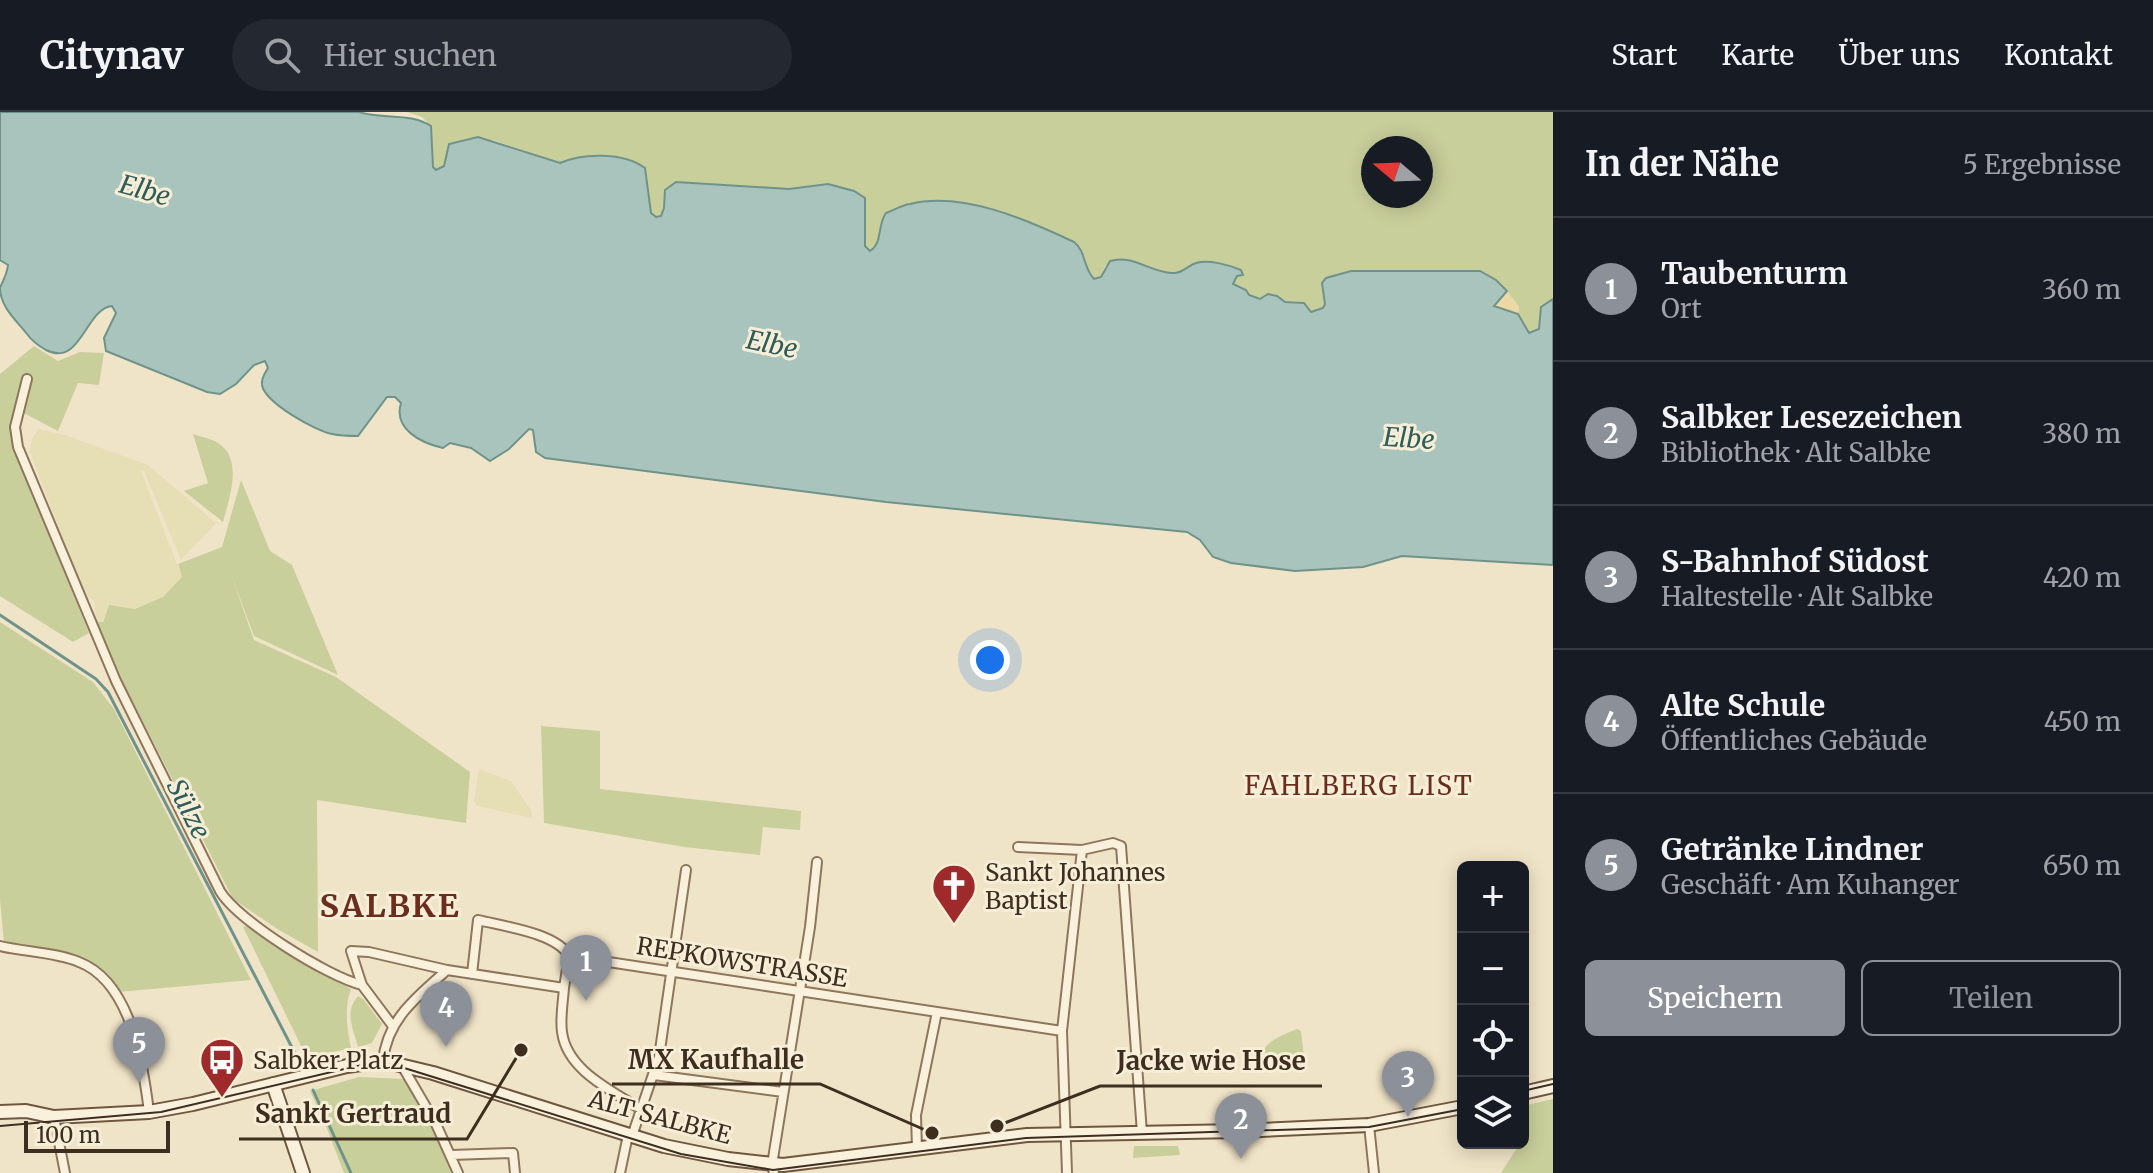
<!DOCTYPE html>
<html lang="de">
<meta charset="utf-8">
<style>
body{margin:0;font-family:Merriweather,serif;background:#242831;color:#f1f3f6}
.controls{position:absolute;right:24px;bottom:24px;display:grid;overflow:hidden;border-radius:12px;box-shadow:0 4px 20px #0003}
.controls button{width:72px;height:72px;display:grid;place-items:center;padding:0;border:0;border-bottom:2px solid #363941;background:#171b24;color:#f1f3f6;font:40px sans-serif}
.compass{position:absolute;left:1361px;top:24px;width:72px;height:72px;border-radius:50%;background:#171b24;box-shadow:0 4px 20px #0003;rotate:289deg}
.scale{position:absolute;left:24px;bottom:20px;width:146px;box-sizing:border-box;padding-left:8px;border:4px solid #3d2e20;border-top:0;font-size:22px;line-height:28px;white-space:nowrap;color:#3d2e20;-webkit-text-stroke:6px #f7eed8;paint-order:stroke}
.you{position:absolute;left:990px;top:548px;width:28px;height:28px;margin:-20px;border:6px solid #fff;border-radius:50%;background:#1a73e8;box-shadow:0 0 0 12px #1a73e833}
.badge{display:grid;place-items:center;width:52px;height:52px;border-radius:50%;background:#8c9099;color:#fff;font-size:26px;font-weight:700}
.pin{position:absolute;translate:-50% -66px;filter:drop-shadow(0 2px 4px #0008)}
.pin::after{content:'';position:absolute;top:42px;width:28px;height:24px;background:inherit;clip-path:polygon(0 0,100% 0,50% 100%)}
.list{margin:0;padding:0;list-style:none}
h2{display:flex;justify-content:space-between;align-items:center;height:104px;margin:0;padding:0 32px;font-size:34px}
h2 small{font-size:26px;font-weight:400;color:#9ea1a6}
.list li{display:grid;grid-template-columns:52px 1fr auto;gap:24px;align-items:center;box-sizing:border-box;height:144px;padding:0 32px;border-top:2px solid #363941}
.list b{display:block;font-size:30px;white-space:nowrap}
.list p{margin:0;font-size:26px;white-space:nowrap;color:#9ea1a6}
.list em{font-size:26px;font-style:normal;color:#9ea1a6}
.actions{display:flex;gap:16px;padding:24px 32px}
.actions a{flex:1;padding:18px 0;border:2px solid #8c9099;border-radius:12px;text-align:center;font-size:28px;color:#8c9099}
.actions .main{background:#8c9099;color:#fff}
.icon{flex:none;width:44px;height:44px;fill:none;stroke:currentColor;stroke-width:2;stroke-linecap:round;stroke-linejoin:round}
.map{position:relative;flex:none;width:1553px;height:1061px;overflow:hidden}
header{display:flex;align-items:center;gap:48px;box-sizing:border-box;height:112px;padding:0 40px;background:#171b24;border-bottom:2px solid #363941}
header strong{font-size:38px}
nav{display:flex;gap:44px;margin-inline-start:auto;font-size:28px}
.search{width:560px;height:72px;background:#242831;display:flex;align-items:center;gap:20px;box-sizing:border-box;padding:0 28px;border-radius:44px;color:#9ea1a6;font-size:30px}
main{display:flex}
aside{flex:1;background:#171b24}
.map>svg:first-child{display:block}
.farmland{fill:#e6deb5}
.green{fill:#c9cf9b;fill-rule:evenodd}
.sand{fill:#ecd9a5}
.water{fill:#a9c4bc;stroke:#6f938a;stroke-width:2}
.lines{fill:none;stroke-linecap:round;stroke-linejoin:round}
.stream{stroke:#6f938a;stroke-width:3}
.street-casing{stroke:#8d765c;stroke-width:12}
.secondary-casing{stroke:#6f573f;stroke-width:16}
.street{stroke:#faf1dc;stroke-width:8}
.secondary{stroke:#faf1dc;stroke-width:12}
.tram{stroke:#3d2e20;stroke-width:2}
.labels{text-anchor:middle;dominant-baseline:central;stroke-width:6;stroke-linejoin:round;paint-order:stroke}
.poi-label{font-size:24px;fill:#3d2e20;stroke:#f7eed8;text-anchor:start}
.street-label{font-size:24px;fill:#3d2e20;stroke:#f7eed8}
.water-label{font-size:26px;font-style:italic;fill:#2f5d5a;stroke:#f7eed8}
.neighbourhood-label{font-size:26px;letter-spacing:2px;fill:#6b2e1e;stroke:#f7eed8}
.district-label{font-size:32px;font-weight:bold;letter-spacing:2px;fill:#6b2e1e;stroke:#f7eed8}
.leader{fill:none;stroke:#3d2e20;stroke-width:3}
.callout-dot{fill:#3d2e20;stroke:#f7eed8;stroke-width:3}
.callout-label{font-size:26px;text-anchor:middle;font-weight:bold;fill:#3d2e20;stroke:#f7eed8;stroke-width:6;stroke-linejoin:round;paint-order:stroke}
</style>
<header>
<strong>Citynav</strong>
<div class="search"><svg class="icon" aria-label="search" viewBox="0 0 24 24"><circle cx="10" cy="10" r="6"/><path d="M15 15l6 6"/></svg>Hier suchen</div>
<nav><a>Start</a><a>Karte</a><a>Über uns</a><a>Kontakt</a></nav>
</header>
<main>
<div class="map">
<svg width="1553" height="1061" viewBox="0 0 1553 1061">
<rect width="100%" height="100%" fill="#f0e4c8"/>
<!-- farmland -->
<path class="farmland" d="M 38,317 L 65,323 L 148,353 L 216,411 L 181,448 L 144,359 L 141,359 L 182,465 L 163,485 L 135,497 L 109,493 L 102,510 L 97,510 L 94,489 L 85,484 L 77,464 L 30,340 L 31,329 Z
M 479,657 L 511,669 L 531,698 L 532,706 L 477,694 L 474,689 Z"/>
<!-- green -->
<path class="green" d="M 407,0 L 1553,0 L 1553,187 L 1541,195 L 1539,217 L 1529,221 L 1518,202 L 1519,195 C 1505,175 1499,173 1480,159 L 1351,159 L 1326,166 L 1322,172 L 1325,192 L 1323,196 L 1311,200 L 1296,189 L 1285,190 L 1277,184 L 1260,187 L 1249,183 L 1246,178 L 1233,172 L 1237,163 L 1242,163 L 1195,151 L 1177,162 L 1160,159 L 1132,148 L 1106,153 L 1100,165 L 1094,167 C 1082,155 1086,140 1074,130 C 1022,105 968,85 909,92 L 870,139 L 865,134 L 866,106 L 854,79 L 828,72 L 789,77 L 676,70 L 664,89 L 664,96 L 661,104 L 656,105 L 651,101 L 645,56 C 624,40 583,41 560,51 L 493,28 L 437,58 L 433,55 L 431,14 L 422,5 ZM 1373,36 L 1421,36 L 1421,84 L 1373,84 Z
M 34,234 L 58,249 L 80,240 L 104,241 L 99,273 L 78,271 L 58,319 L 16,297 L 11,320 L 14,339 L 89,521 L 73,530 L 0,484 L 0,262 Z
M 193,322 C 200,325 211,326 218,331 C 244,347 229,387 223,410 L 184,379 L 208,371 Z
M 241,368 L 270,439 L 292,453 L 338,563 L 254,524 L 231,462 L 254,528 L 336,565 L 470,660 L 466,711 L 317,688 L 318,840 L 279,818 L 233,787 L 95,515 L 97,510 L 103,510 L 109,493 L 135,497 L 163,485 L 182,465 L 178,452 L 222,435 Z
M 0,510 L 93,570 L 114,597 L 251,868 L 119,880 C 114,874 110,864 104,859 C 84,840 31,836 4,830 L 0,788 Z
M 541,614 L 600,619 L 600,677 L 801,699 L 800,718 L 763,715 L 760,743 L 684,735 L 544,711 Z
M 252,812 L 329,865 L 351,877 C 344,895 347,917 351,936 L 307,946 L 243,815 Z
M 358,884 L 364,888 L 382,912 L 372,931 L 358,935 C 353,916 344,900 358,884 Z
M 1297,917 L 1301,919 L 1304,945 L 1295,953 L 1276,954 L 1261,945 C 1264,929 1283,923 1297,917 Z
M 359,965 L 404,967 C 427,992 438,1030 451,1061 L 344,1061 L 324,1009 L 310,979 Z
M 1553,987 L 1553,1061 L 1501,1061 L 1520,1031 L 1523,1031 L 1523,994 Z
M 1134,1034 L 1178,1034 L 1180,1043 L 1133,1046 Z"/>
<!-- sand -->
<path class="sand" d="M 1507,179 L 1519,195 L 1518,202 L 1493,194 Z"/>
<!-- water -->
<path class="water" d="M 0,0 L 359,0 C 384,8 410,0 431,14 L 433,55 L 436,58 L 444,54 L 449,32 L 478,25 L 560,51 C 583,41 623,40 645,56 L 651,101 L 656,105 L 661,104 L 664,96 L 665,78 L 676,70 L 789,77 L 828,72 L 854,79 L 865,86 L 865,134 L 870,139 C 883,131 877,113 886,101 C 894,98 902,93 910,92 C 962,79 1028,108 1074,130 C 1086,139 1083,156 1094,167 L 1101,165 L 1110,149 C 1132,142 1150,160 1172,161 C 1182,162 1187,154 1196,151 C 1208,147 1229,153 1241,158 L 1243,163 L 1237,164 L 1233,172 L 1246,178 L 1249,183 L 1260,187 L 1268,182 L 1277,184 L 1285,190 L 1304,191 L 1311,200 L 1323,196 L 1325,192 L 1322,171 L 1326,166 L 1351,159 L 1480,159 L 1496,168 L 1507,179 L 1494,194 L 1518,202 L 1529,221 L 1539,217 L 1541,195 L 1553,187 L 1553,453 L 1402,444 L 1363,455 L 1295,459 L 1231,451 L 1213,445 L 1200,428 L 1187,420 L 886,390 L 545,346 L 536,340 L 533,318 L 529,317 L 509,337 L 490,349 L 471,336 L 450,331 L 443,336 C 421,331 393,317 401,291 L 395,285 L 387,285 L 358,324 C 349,324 341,324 332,322 C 316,319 265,291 262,273 C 261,266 265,261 268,256 L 265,249 L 254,253 L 236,272 L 220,282 L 207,280 L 106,239 L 104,226 L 116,201 L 112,194 C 85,197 81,256 46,238 C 39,234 32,229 27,222 C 17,209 0,195 0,176 C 3,168 7,163 8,153 L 0,148 Z"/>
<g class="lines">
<!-- stream -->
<path class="stream" d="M 0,503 L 96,567 L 108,580 L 299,949
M 313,978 L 351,1061"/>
<!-- street casing -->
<g class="street-casing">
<path id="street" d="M 27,267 L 15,315 L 18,335 L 116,569 L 220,779 C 237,808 328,865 362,873
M 1018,735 L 1082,738 L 1113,731 L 1121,734 L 1142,1021
M 0,834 C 25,840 55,840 79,850 C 131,870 143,951 149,1000
M 569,844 L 1062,919
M 472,862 L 478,808 C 502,814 557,821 569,844
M 564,876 L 569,844
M 392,913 L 362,873 L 351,839 L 369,840 L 447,858
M 383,949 C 387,907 417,885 447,858 L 564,876 C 563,890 560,906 562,920 C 567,959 613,979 642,998
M 401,952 L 436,1012 L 458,1061
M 654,963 L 783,980
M 54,1005 L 65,1061
M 1369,1013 L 1374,1061
M 632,1024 L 659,945 L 686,758
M 917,1037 L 916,1003 L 937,900
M 451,1043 L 513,1041 L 515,1061
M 620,1061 L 628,1023
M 774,1061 L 772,1053 L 810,815 L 817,750
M 1067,1061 L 1062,919 L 1082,738"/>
</g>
<!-- secondary casing -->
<g class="secondary-casing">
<path id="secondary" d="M 273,972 L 303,1061
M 1523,981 L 1553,974
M 0,1000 L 26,999 L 54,1005 L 149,1000 L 193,992 L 347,954 L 383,949 L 433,961 L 664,1034 L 728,1047 L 783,1053 L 1027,1023 L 1239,1019 L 1369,1013 L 1463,995"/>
</g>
<!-- street -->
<use href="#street" class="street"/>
<!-- secondary -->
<use href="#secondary" class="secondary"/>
<!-- tram -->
<path class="tram" d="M 1523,979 L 1553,972
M 0,1014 L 161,1000 L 357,954 L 380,951 L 401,955 L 681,1042 L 773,1058 L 1026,1026 L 1369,1015 L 1463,997"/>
</g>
<!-- icons -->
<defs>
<g id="church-pin" transform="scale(2.3)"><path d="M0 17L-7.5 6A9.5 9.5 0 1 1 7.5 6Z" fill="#9e2a2b" stroke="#f7eed8"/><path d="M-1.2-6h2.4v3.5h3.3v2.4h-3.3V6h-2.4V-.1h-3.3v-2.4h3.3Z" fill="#fff"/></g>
<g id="bus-pin" transform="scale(2.3)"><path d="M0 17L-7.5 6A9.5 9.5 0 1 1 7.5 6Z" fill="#9e2a2b" stroke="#f7eed8"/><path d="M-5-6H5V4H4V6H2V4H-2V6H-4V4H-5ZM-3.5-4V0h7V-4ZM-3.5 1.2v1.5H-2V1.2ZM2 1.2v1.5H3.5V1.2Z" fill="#fff"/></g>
</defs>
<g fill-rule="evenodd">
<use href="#church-pin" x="954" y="774"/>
<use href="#bus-pin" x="222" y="948"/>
</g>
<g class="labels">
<!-- poi labels -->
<g class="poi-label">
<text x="985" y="760">Sankt Johannes<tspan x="985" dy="28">Baptist</tspan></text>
<text x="253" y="948">Salbker Platz</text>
</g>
<!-- street labels -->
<g class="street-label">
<text transform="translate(742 850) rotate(9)">REPKOWSTRASSE</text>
<text transform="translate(660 1005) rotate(15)">ALT SALBKE</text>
</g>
<!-- water labels -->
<g class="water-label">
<text transform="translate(145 78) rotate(16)">Elbe</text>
<text transform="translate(772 232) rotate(12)">Elbe</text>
<text transform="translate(1409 326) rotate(4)">Elbe</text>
<text transform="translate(189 697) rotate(63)">Sülze</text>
</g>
<!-- neighbourhood labels -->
<g class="neighbourhood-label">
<text x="1359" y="673">FAHLBERG LIST</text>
</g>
<!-- district labels -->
<g class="district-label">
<text x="390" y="794">SALBKE</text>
</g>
</g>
<!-- callouts -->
<path class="leader" d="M932 1021L820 972H612M997 1014L1100 974H1322M521 938L467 1027H239"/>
<g class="callout-dot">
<circle cx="932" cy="1021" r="8"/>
<circle cx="997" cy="1014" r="8"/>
<circle cx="521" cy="938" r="8"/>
</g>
<g class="callout-label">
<text x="716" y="957">MX Kaufhalle</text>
<text x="1211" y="958">Jacke wie Hose</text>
<text x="353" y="1011">Sankt Gertraud</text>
</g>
</svg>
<div class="controls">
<button>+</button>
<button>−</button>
<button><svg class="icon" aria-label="locate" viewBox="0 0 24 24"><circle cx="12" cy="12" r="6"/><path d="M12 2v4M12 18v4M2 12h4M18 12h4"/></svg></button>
<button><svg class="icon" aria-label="layers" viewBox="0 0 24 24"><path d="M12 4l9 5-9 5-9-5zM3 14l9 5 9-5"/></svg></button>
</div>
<svg class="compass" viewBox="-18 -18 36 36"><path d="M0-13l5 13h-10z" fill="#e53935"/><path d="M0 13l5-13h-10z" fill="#9ea1a6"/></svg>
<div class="scale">100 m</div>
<div class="you"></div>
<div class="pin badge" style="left:586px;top:889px">1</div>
<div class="pin badge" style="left:1241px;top:1047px">2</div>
<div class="pin badge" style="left:1408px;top:1005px">3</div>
<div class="pin badge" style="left:446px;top:935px">4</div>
<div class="pin badge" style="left:139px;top:971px">5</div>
</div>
<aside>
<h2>In der Nähe<small>5 Ergebnisse</small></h2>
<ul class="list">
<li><span class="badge">1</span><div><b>Taubenturm</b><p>Ort</p></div><em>360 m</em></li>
<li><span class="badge">2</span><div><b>Salbker Lesezeichen</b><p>Bibliothek · Alt Salbke</p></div><em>380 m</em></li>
<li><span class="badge">3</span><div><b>S-Bahnhof Südost</b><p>Haltestelle · Alt Salbke</p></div><em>420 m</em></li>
<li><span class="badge">4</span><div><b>Alte Schule</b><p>Öffentliches Gebäude</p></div><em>450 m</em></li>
<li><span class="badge">5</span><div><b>Getränke Lindner</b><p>Geschäft · Am Kuhanger</p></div><em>650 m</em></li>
</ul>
<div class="actions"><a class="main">Speichern</a><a>Teilen</a></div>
</aside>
</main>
